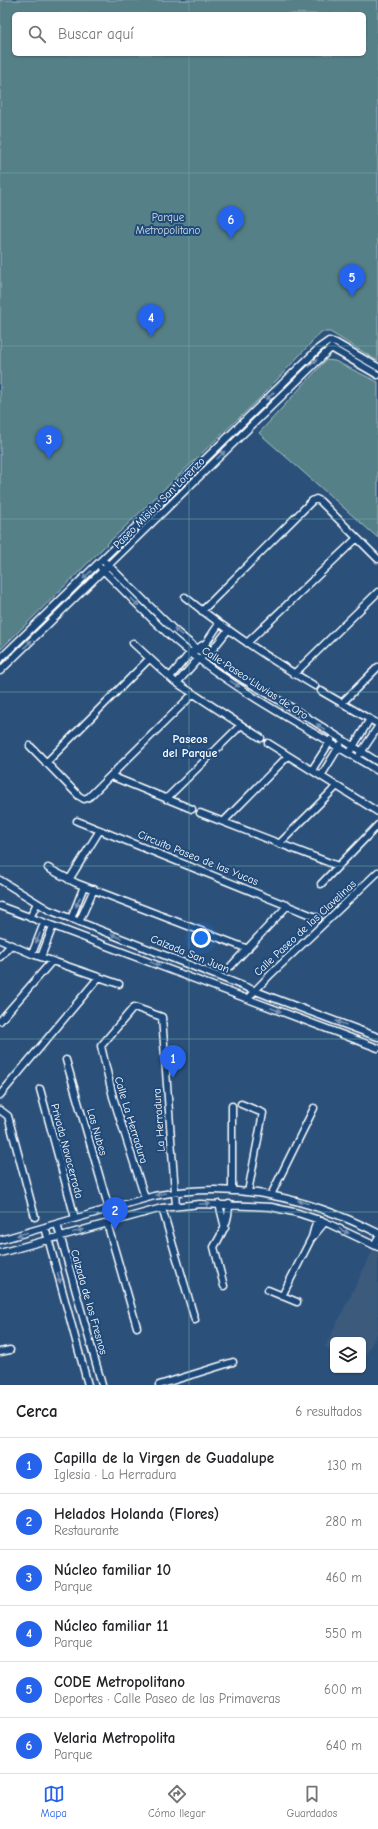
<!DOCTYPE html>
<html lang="es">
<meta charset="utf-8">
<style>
body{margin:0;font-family:"Comic Neue",sans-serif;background:#f2f2f2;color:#202124}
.controls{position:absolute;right:12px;bottom:12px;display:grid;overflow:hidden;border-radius:6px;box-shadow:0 1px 3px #0004}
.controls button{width:36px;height:36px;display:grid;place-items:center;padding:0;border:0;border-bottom:1px solid #e0e0e0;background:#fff;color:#202124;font:20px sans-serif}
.you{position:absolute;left:201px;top:938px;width:14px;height:14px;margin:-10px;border:3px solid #fff;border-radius:50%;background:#1a73e8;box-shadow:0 0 0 6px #1a73e833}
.badge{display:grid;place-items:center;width:26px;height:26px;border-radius:50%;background:#2563eb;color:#fff;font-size:13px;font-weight:700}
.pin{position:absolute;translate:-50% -33px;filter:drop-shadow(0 1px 2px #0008)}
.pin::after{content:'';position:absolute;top:21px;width:14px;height:12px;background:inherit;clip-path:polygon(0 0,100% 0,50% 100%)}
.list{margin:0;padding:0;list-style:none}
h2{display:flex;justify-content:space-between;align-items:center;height:52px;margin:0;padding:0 16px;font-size:17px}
h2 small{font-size:13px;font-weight:400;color:#757577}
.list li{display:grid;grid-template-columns:26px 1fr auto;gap:12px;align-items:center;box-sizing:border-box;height:56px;padding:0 16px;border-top:1px solid #e0e0e0}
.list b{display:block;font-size:15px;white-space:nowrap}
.list p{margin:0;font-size:13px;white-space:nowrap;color:#757577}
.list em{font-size:13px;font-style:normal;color:#757577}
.icon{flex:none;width:22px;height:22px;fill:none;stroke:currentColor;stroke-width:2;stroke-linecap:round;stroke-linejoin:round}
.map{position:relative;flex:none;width:378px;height:1385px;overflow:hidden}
.search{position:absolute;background:#fff;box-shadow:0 1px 3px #0004;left:12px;right:12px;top:12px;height:44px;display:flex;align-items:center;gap:10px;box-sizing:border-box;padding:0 14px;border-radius:6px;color:#757577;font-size:15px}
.sheet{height:388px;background:#fff}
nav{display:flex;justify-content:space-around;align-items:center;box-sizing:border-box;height:56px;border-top:1px solid #e0e0e0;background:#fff;font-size:11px;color:#757577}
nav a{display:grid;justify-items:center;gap:2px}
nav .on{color:#2563eb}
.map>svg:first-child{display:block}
.built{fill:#3a5a7c}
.green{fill:#568087;stroke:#aac0c3;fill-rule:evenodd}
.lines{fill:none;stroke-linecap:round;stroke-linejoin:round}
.minor-casing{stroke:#fff;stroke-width:9}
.minor{stroke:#1f4a7a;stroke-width:6}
.oneway{fill:#7992af}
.grid{fill:none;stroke:#6fada8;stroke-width:1;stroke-opacity:0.55}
.labels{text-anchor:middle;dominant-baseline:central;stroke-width:4;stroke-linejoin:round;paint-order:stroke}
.park-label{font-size:11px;fill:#d5dfe1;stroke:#1f4a7a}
.street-label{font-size:11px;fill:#fff;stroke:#1f4a7a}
.neighbourhood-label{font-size:12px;font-weight:bold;fill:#fff;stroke:#1f4a7a}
</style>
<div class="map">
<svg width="378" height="1385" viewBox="0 0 378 1385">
<rect width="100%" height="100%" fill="#2b517b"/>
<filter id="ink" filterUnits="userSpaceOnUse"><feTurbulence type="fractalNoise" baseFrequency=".025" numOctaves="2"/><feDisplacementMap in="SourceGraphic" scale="8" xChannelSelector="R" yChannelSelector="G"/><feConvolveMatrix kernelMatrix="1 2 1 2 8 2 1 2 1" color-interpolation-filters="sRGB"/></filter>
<g filter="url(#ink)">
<!-- built -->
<path class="built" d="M 373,1250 L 378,1253 L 378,1332 L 363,1361 L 363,1340 L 333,1340 L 333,1351 L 325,1347 Z"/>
<!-- green -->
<path class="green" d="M 0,0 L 378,0 L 378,361 L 330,332 L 321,332 L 262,396 L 109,542 L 0,650 ZM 14,14 L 364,14 L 364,54 L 14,54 Z
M 326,360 L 335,361 L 378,382 L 378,538 L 259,433 Z"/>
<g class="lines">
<!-- minor casing -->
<g class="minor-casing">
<path id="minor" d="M 329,341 L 336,343 L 378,367
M 331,348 L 378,375
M 106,563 L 173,629 L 197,649 L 244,680 L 294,709 L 378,762
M 101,568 C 131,597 159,629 192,654 C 249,699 316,733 378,771
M 185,597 C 226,630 270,659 315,686
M 202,611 L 312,501 L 316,499 L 320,501 L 378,559
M 133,643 L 174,681 L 261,738
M 247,643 L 357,538
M 0,659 L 319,348 L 329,341
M 0,671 L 331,348
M 294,674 L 378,592
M 170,677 L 190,653 L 206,643 L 219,624
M 177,683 L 198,659 L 213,649 L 228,630
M 321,691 L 378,724
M 342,703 L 378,667
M 268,743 L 378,812
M 30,746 L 79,796 L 84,799 L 89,797 L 193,694
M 351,750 L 370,719
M 360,754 L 378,727
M 46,763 L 149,659
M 312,770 L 331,740
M 111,776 L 192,809
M 321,776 L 340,745
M 166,799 L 240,726
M 200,813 L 338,866
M 77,821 L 318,918
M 224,821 L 288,756
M 279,844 L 337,786
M 48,868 L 76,883 L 248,949
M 0,880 L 49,910 L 271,997 L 378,1037
M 69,880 L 100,830
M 321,884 L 378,825
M 0,906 L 378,1048
M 30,918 L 37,903
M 71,919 L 84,886
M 79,922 L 94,889
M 0,940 L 32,954 L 119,984
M 32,954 L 44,923
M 0,957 L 11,945
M 41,957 L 53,926
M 231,966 L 288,905
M 247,999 L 271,974 L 378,872
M 0,1021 L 52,961
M 66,1060 L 109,1209
M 40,1089 L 75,1218
M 0,1095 L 99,977
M 241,1104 L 263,1113 L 248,1192
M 0,1110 L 8,1116 L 35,1217
M 232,1191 L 232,1106
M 271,1195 L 314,1108
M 145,1198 L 113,1097 L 101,1046 L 134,1007 L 162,1017 L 176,1206
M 219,1204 L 225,1228
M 162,1208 L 195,1320
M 107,1223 L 137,1327
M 57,1224 L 102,1385
M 45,1227 L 88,1385
M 312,1237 L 317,1219
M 0,1240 L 154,1196 C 234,1180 306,1197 378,1233
M 374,1245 L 378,1238
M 0,1253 L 162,1208 L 200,1204 L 271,1207 L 298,1213 L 325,1222 L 378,1247
M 224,1286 L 214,1247 C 223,1232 229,1221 229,1204
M 268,1290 L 297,1302
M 282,1296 L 311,1239 L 325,1222
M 0,1352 L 10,1350
M 159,1385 L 233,1362"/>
</g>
<!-- minor -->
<use href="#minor" class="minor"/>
</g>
<!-- one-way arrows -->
<defs><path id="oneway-solid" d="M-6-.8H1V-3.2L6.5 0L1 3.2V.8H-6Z"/></defs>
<g class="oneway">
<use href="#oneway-solid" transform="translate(313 363) rotate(-45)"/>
<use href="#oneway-solid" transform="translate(270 396) rotate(136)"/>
<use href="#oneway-solid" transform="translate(221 455) rotate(-45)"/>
<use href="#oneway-solid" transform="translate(87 575) rotate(136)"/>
<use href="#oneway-solid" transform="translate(135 602) rotate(45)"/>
<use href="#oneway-solid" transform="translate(178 632) rotate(-140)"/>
<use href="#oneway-solid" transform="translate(28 644) rotate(-44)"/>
<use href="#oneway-solid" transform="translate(235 684) rotate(33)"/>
<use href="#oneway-solid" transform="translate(321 727) rotate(-146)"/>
<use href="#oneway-solid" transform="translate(78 902) rotate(113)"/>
<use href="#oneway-solid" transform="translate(116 936) rotate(-159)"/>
<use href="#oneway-solid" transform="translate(38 938) rotate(112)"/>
<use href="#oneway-solid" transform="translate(155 964) rotate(21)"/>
<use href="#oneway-solid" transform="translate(276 1010) rotate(21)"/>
<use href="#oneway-solid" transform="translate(341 1023) rotate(-160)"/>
<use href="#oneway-solid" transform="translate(161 1194) rotate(169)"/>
<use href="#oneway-solid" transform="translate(303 1202) rotate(-163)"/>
<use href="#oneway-solid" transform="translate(205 1204)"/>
<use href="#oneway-solid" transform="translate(78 1231) rotate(-16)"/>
<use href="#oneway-solid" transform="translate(344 1231) rotate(26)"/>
<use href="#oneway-solid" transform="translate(22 1234) rotate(164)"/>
<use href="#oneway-solid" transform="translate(59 1278) rotate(75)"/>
</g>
</g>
<!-- grid -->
<path class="grid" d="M 189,0 L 189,14M 189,54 L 189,1385M 0,173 L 378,173M 0,346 L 378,346M 0,519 L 378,519M 0,692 L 378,692M 0,866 L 378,866M 0,1039 L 378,1039M 0,1212 L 378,1212"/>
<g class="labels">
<!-- park labels -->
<g class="park-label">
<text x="168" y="217">Parque<tspan x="168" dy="13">Metropolitano</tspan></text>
</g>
<!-- street labels -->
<g class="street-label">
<text transform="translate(159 503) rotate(-45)">Paseo Misión San Lorenzo</text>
<text transform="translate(255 683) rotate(33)">Calle Paseo Lluvias de Oro</text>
<text transform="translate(198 858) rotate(22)">Circuito Paseo de las Yucas</text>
<text transform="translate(305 928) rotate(-43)">Calle Paseo de las Clavelinas</text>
<text transform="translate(190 954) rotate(22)">Calzada San Juan</text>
<text transform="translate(131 1120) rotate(73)">Calle La Herradura</text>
<text transform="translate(159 1120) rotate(-94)">La Herradura</text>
<text transform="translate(97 1132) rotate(74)">Las Nubes</text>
<text transform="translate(67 1151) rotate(75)">Privada Navacerrada</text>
<text transform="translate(89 1302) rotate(74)">Calzada de los Fresnos</text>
</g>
<!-- neighbourhood labels -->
<g class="neighbourhood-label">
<text x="190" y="739">Paseos<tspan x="190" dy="14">del Parque</tspan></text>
</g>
</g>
</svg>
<div class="controls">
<button><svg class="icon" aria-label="layers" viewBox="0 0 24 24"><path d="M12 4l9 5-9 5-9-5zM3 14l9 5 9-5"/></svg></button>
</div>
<div class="you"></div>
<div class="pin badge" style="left:173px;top:1078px">1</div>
<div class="pin badge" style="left:115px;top:1230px">2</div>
<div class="pin badge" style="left:49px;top:459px">3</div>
<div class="pin badge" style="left:151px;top:337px">4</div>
<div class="pin badge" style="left:352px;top:297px">5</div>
<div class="pin badge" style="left:231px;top:239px">6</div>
<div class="search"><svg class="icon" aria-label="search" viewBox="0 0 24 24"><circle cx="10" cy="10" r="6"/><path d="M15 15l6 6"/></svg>Buscar aquí</div>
</div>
<section class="sheet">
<h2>Cerca<small>6 resultados</small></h2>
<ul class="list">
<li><span class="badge">1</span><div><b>Capilla de la Virgen de Guadalupe</b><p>Iglesia · La Herradura</p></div><em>130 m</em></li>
<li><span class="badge">2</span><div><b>Helados Holanda (Flores)</b><p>Restaurante</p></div><em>280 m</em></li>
<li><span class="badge">3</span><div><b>Núcleo familiar 10</b><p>Parque</p></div><em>460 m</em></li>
<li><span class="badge">4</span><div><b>Núcleo familiar 11</b><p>Parque</p></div><em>550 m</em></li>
<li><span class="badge">5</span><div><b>CODE Metropolitano</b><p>Deportes · Calle Paseo de las Primaveras</p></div><em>600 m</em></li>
<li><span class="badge">6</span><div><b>Velaria Metropolita</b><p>Parque</p></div><em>640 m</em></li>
</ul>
</section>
<nav>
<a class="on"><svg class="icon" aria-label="map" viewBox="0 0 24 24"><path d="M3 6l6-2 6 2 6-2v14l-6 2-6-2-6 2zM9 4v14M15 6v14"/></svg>Mapa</a>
<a><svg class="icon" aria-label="directions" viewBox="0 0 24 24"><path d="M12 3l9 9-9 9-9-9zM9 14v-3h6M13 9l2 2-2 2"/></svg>Cómo llegar</a>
<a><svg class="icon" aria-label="saved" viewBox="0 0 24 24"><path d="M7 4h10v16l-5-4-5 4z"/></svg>Guardados</a>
</nav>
